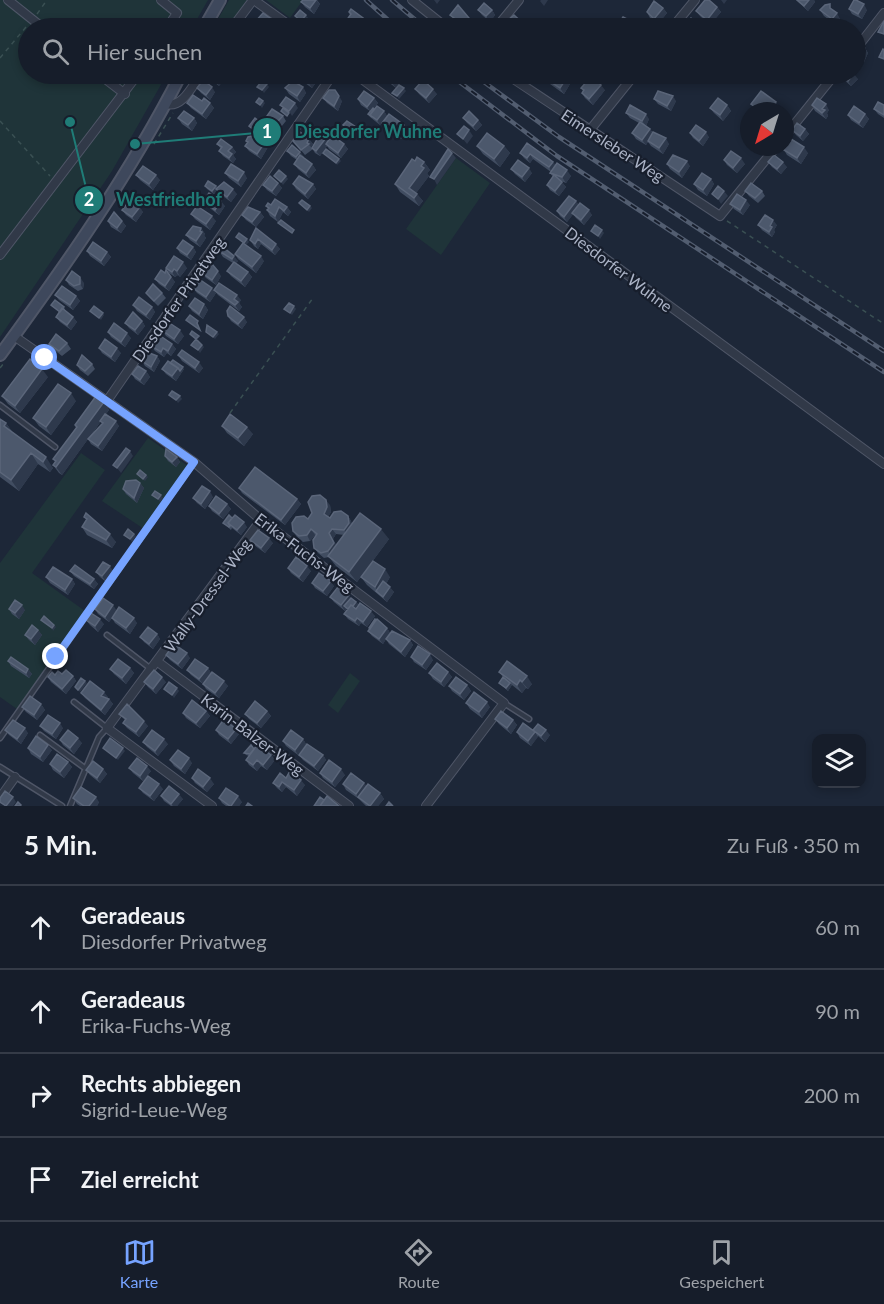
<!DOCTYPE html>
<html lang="de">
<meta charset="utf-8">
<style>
body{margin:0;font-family:Lato,sans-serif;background:#1f2632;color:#f1f3f6}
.controls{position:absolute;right:18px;bottom:18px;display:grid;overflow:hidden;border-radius:12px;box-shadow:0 3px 9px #0003}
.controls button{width:54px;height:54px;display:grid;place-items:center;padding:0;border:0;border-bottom:2px solid #353b47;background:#161d2a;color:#f1f3f6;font:30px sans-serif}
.compass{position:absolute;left:740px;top:102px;width:54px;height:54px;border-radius:50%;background:#161d2a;box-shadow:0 3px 9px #0003;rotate:218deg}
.stop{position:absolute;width:18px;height:18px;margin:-14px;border:4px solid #76a3ff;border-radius:50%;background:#fff}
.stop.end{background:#76a3ff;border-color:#fff;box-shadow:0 2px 6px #0008}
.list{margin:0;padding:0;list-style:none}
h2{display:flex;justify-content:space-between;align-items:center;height:78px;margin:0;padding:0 24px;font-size:26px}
h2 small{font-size:20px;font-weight:400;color:#9ea2a8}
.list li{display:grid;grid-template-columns:39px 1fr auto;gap:18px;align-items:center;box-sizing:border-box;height:84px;padding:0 24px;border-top:2px solid #353b47}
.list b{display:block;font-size:22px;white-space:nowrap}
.list p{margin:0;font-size:20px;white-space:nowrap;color:#9ea2a8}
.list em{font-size:20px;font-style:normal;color:#9ea2a8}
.icon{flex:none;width:33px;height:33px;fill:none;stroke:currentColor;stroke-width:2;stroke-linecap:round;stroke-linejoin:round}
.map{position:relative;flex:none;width:884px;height:806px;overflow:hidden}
.search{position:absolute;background:#161d2a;box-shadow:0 3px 9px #0003;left:18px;right:18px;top:18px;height:66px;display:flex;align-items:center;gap:15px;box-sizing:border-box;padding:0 21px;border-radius:33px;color:#9ea2a8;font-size:22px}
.sheet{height:414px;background:#161d2a}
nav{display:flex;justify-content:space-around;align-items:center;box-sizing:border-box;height:84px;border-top:2px solid #353b47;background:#161d2a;font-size:16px;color:#9ea2a8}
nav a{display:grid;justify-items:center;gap:3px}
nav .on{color:#76a3ff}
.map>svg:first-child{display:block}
.green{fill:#1f3439}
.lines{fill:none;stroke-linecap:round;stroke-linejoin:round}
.lane-casing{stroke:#4f5667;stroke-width:7}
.street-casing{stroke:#4f5667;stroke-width:10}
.secondary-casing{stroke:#4f5667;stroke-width:14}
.path{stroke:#3a5053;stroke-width:1.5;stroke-dasharray:4.5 4.5;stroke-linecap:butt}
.lane{stroke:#313948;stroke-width:4}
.street{stroke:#313948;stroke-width:8}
.secondary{stroke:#3e485c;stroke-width:10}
.rail-casing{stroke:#525d70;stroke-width:4.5}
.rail{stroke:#171e2c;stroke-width:2;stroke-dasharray:7;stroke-linecap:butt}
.wall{fill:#414d61;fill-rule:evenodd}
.shaded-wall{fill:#2e394c}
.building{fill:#4c586c;stroke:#5b667a;stroke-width:1.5}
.route{stroke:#76a3ff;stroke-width:8}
.labels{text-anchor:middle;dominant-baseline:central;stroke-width:4.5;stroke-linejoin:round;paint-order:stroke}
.street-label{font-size:16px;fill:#abb3c6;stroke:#171e2c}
.leader{fill:none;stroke:#1f7c77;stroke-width:2}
.callout-dot{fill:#1f7c77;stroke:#171e2c;stroke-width:2}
.mark-label{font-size:18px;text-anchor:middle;font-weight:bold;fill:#fff}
.callout-label{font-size:18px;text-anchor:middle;font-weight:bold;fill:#1f7c77;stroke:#171e2c;stroke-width:4.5;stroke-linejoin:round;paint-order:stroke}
</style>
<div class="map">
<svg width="884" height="806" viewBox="0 0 884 806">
<rect width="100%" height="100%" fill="#1d2738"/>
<!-- green -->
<path class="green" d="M 0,0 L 208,0 L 192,28 L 28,28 L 28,74 L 167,74 L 112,171 L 0,337 Z
M 229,0 L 247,0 L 227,28 L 213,28 Z
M 266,0 L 303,0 L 290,18 Z
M 456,158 L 490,183 L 441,255 L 406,229 Z
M 148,438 L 188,466 L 144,529 L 102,501 Z
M 81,453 L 105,470 L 32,573 L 85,611 L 17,709 L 0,697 L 0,563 Z
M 350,673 L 360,681 L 338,713 L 328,705 Z"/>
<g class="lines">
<!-- lane casing -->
<g class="lane-casing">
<path id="lane" d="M 0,405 L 55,447
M 107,635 L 151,669
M 504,703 L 529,719
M 40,735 L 86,769
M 0,738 L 194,462
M 0,767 L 62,806
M 70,806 L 99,737 L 107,728 L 74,702"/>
</g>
<!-- street casing -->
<g class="street-casing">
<path id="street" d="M 8,0 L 43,28
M 161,0 L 177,13 L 167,28
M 254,0 L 293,28
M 412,0 L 447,28
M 232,28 L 253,0
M 496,28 L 519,0
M 672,28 L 695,0
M 856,49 L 884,13
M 99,74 L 125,94
M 355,74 L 884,464
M 506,74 L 720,216 L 776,147
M 166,104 C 183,108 192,86 201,74
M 590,130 L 635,74
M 785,136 L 835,74
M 0,255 L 138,74
M 14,336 L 107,401 L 333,74
M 107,401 L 194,462 L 261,520 L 504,703 L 426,806
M 158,662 L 349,806
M 0,798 L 15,777
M 212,806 L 107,728 L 261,520"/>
</g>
<!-- secondary casing -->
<g class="secondary-casing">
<path id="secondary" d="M 204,28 L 220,0
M 0,355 C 66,265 130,174 181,74"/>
</g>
<!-- path -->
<path class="path" d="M 37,14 L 47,0
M 0,58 L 26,27
M 0,121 L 50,176
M 154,144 L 173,113
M 727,221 L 884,324
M 0,368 L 4,363
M 230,413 L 313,298"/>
<!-- lane -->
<use href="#lane" class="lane"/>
<!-- street -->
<use href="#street" class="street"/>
<!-- secondary -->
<use href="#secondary" class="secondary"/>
<!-- rail casing -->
<g class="rail-casing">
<path id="rail" d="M 366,0 L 397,28
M 392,0 L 425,28
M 449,74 L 557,156 L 884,372
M 473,74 L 559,137 L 884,351"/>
</g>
<!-- rail -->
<use href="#rail" class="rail"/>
</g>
<!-- wall -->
<path class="wall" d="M 303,0 L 317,0 L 320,4 L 314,14 L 305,7 L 301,2 Z
M 796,0 L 814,0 L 815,2 L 808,11 Z
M 717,7 L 721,12 L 710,25 L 700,16 L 696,11 Z
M 663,8 L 667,13 L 658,24 L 650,18 L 647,12 Z
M 849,9 L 867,10 L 862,19 L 852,14 Z
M 478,10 L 492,10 L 495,15 L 490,22 L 482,15 Z
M 820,10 L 833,10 L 840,19 L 836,25 L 824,16 Z
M 349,12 L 367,24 L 363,28 L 353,28 L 349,26 L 346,21 L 350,15 Z
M 450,15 L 469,18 L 473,23 L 469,28 L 465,28 L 454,20 Z
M 855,44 L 865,48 L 868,53 L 864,62 L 855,57 Z
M 207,74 L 225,78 L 219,86 L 210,79 Z
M 314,74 L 318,80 L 312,88 L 302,81 L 299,76 Z
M 380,74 L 403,74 L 405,76 L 396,88 L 383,78 Z
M 651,74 L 671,74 L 674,78 L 669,84 L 652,75 Z
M 673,74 L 696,74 L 691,83 Z
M 751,74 L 766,74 L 766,76 L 760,81 Z
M 839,74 L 858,79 L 851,86 L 843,79 Z
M 546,79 L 566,79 L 570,84 L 564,94 L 550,84 Z
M 303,87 L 306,93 L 300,102 L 289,94 L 285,88 Z
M 197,88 L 215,92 L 210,100 L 201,93 Z
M 581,88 L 605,90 L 593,105 L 585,98 L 582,93 L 583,91 Z
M 415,89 L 437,94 L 429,103 L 419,94 Z
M 323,98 L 342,101 L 338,111 L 327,103 Z
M 374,98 L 378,103 L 373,109 L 384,111 L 387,116 L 380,125 L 370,117 L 368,114 L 370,111 L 361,105 L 358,99 Z
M 654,99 L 676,101 L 671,111 L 658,104 Z
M 202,101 L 210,103 L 214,108 L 206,119 L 191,108 L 187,103 Z
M 727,105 L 731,111 L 723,121 L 714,113 L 710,108 Z
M 812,105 L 829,110 L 827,113 L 828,116 L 826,119 L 815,111 Z
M 884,105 L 884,118 L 878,114 L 874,109 Z
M 626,113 L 649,119 L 646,126 L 650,129 L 653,133 L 669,144 L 663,154 L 651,146 L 648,142 L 646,145 L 636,139 L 632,133 L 639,123 L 630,118 Z
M 865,114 L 869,119 L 863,128 L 851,120 L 848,115 Z
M 283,116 L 286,121 L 277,132 L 268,125 L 264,120 Z
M 178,118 L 194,118 L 197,123 L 192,131 L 182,124 Z
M 463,118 L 478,120 L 482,125 L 476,131 L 467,123 Z
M 382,123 L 404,125 L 408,130 L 401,139 L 386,128 Z
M 264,125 L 268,130 L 264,135 L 272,142 L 269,146 L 267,145 L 268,147 L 261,159 L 249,151 L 245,146 L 247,143 L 246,141 L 262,141 L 262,138 L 253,131 L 249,126 Z
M 805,129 L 809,134 L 803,141 L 796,135 L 792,130 Z
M 690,133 L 709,137 L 703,146 L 693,138 Z
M 326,138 L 328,141 L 344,144 L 348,149 L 341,158 L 329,149 L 327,146 L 320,156 L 315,153 L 312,148 Z
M 309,139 L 313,144 L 311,147 L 313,149 L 305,155 L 293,141 Z
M 527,143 L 556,165 L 571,176 L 566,183 L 561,181 L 566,187 L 559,196 L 550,190 L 547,185 L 553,177 L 550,173 L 551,172 L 533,159 L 530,163 L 524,158 L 520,153 Z
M 217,144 L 232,147 L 236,152 L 233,155 L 236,159 L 233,163 L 223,156 L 219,151 L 221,149 Z
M 477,146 L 504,146 L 510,153 L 500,167 L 483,154 Z
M 784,150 L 808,153 L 801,164 L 787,155 Z
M 287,151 L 300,152 L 304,157 L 303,158 L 312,164 L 316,170 L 309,178 L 298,169 L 294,164 L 297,160 L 291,156 Z
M 724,160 L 745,164 L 737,173 L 727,165 Z
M 415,161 L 424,162 L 430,170 L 427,173 L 429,176 L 416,193 L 423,201 L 419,206 L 400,192 L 395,184 Z
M 768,162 L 787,167 L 781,174 L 772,167 Z
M 667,164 L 690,166 L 682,178 L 670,169 Z
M 511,169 L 532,173 L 525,182 L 515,174 Z
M 225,173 L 247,178 L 241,187 L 229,178 Z
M 136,175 L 160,180 L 153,190 L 140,180 Z
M 711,179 L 714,184 L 707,196 L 698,190 L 694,184 Z
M 278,183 L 282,188 L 276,196 L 267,190 L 263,185 Z
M 293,184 L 313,184 L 316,189 L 308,199 L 296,189 Z
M 205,186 L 216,186 L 217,188 L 237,194 L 231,202 L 220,194 L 217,190 L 214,194 L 207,189 Z
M 745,191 L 762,191 L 765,196 L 758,203 L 749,196 Z
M 119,199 L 143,212 L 136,222 L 126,215 L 122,210 L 126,205 Z
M 203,201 L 225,206 L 219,215 L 207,206 Z
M 576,201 L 578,205 L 592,215 L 584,225 L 576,218 L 573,214 L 567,222 L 560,216 L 557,211 Z
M 730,204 L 750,205 L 743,215 L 734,209 Z
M 271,205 L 287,207 L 291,212 L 288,216 L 283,212 L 278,222 L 270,216 L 267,210 L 268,209 L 266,206 Z
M 260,212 L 264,217 L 256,227 L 246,220 L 242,215 Z
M 191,214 L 216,221 L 210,230 L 195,219 Z
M 108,221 L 122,221 L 126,226 L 121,233 L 111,227 Z
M 758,225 L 777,225 L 774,230 L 775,232 L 772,237 L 762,230 Z
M 201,228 L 205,234 L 204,235 L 206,238 L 200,247 L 190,240 L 186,235 Z
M 256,228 L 280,249 L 275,255 L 261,244 L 258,249 L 254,246 L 250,240 Z
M 193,247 L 196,252 L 191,260 L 180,253 L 177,248 Z
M 87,251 L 107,252 L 111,257 L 104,266 L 90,256 Z
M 219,251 L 238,261 L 236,263 L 248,272 L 252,277 L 245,287 L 231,276 L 227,271 L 233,263 L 223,257 Z
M 235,254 L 264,261 L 256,273 L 238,259 Z
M 166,268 L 187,268 L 180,277 L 178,275 L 175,277 L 169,273 Z
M 166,270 L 175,282 L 169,291 L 159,284 L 155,279 L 165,273 Z
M 202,273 L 221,276 L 216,285 L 206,278 Z
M 66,280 L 84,283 L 83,289 L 78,291 L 69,285 Z
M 193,288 L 216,293 L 210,302 L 197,293 Z
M 214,290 L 241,300 L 239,303 L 242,307 L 239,311 L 218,295 Z
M 146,293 L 162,293 L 166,298 L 158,306 L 150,298 Z
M 55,295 L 76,296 L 80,301 L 73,310 L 59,300 Z
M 204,304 L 208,310 L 203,319 L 192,311 L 189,306 Z
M 51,305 L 64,307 L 65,310 L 73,317 L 77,322 L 71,330 L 60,322 L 56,317 L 59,312 Z
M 133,305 L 152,307 L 155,312 L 150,320 L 137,311 Z
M 228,316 L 247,322 L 242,329 L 231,321 Z
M 142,321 L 145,326 L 138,335 L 129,328 L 125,323 Z
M 162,330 L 184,336 L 178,344 L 166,336 Z
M 108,332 L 131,338 L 125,347 L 111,337 Z
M 67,343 L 71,349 L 62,356 L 53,349 L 49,344 Z
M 172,344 L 176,349 L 171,356 L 167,353 L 164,357 L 155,351 L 151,346 Z
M 99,348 L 121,353 L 115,362 L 102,353 Z
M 178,355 L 203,368 L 199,373 L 182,361 Z
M 157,356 L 160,361 L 154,372 L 145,366 L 142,361 Z
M 92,364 L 95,369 L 88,376 L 80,370 L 77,365 Z
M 162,369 L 184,369 L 176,381 L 166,374 Z
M 146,371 L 150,377 L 144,385 L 135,379 L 132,374 Z
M 48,377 L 20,413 L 8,404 L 2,396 Z
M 76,401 L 51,435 L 39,426 L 33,418 Z
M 104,402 L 109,410 L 106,414 L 119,426 L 102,451 L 91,444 L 88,439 L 62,475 L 59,473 L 53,465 L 55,462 L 53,459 L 76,428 L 75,425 ZM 101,421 L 102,423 L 90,437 Z
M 0,419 L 6,423 L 13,433 L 53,468 L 50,472 L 38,464 L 19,491 L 0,477 Z
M 222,426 L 253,434 L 244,446 L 227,433 Z
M 165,456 L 177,457 L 180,462 L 176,467 L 168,461 Z
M 140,483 L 144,488 L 137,503 L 126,494 L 123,489 Z
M 239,488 L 297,499 L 301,504 L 285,525 L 242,493 Z
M 213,497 L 205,509 L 197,503 L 193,498 Z
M 227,504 L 231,509 L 223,519 L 212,511 L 209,506 Z
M 330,505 L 331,512 L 328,517 L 330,518 L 348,516 L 351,521 L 352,525 L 389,539 L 357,582 L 336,566 L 329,557 L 324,558 L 318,553 L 314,548 L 316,535 L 315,535 L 310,541 L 303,542 L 297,537 L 293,531 L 308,519 ZM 336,534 L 344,535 L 336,546 L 333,539 Z
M 84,517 L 116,542 L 112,548 L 87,535 L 82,527 L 87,521 Z
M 223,523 L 247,527 L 241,535 L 232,528 L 231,530 Z
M 250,540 L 273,543 L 265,553 L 254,545 Z
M 288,568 L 311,571 L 303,582 L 291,573 Z
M 70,571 L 94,579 L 98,584 L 94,589 L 74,576 Z
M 113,571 L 106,582 L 100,577 L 96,572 Z
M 46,577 L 72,579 L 75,584 L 68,595 L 50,583 Z
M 361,577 L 390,577 L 386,584 L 394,592 L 387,602 L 367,585 Z
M 312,583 L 334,586 L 327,596 L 315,588 Z
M 330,597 L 351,598 L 358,604 L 355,608 L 375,616 L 367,627 L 361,623 L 359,626 L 348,619 L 344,614 L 347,610 L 346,609 L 345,611 L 334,602 Z
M 9,609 L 25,610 L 19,619 L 12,614 Z
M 95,609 L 117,610 L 137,623 L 130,634 L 115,623 L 112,618 L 109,622 L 98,614 Z
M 86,620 L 104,624 L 98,632 L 90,625 Z
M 387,628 L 390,633 L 410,640 L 413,645 L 405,657 L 389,644 L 386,639 L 383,644 L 372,636 L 368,631 Z
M 38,630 L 42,635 L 35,645 L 29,640 L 25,635 Z
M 157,634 L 160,639 L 153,649 L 144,642 L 140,637 Z
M 166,655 L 190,658 L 182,669 L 170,660 Z
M 411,657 L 433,660 L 426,670 L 414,662 Z
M 8,661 L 28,669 L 32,674 L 29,678 L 11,666 Z
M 130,668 L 134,673 L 126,684 L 114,674 L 110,669 Z
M 208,668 L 211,673 L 228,686 L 219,698 L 206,689 L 203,684 L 191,675 L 187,670 Z
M 448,672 L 452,677 L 444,687 L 433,679 L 429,673 Z
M 499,672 L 532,684 L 528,689 L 526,688 L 522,693 L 512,685 L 508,691 L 499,683 L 503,677 Z
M 62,674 L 73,676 L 76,681 L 66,694 L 51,682 L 48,677 L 55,675 Z
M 144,682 L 166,682 L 156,694 L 148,687 Z
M 467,685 L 471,691 L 464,700 L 452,691 L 449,686 Z
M 81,693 L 108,697 L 107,698 L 109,699 L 113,704 L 105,715 L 85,698 Z
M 466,703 L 490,707 L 482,718 L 470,709 Z
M 41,704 L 45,710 L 37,720 L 26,712 L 22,707 Z
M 206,711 L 210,716 L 200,728 L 186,718 L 183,713 Z
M 267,711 L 271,716 L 261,728 L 249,719 L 245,714 Z
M 119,714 L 148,726 L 139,737 L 127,728 L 123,723 L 125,720 Z
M 495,719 L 513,720 L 517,725 L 511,734 L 499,724 Z
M 40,726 L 63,728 L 56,739 L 44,731 Z
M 236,729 L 239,734 L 231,744 L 219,735 L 216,730 Z
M 5,730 L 28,733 L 21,744 L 9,735 Z
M 533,730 L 550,735 L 545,742 L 538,736 L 531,746 L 520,738 L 517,732 Z
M 303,739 L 306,744 L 298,755 L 286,746 L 283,741 Z
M 60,740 L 82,743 L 74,754 L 63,745 Z
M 143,742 L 168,744 L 158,756 L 147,747 Z
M 28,748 L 52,750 L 43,762 L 31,754 Z
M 254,749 L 271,755 L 275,760 L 267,770 L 261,766 L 257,771 L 249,765 L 246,760 L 249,756 L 246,755 L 244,753 Z
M 299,755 L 323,755 L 326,760 L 318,771 L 303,760 Z
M 170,760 L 192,763 L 185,774 L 174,766 Z
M 68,762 L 72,767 L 64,778 L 53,770 L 50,764 Z
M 129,768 L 151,771 L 143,781 L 133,773 Z
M 103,769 L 107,774 L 100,783 L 90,775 L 86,770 Z
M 320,773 L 345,775 L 335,787 L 323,778 Z
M 192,778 L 214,784 L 207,792 L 195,783 Z
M 286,778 L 305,785 L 297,796 L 286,787 L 282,792 L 277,788 L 273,783 Z
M 364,783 L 367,787 L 380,793 L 384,799 L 378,806 L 366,806 L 359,799 L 346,790 L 343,784 Z
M 139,788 L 163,789 L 154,801 L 143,793 Z
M 161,796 L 183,799 L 177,806 L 171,806 L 164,801 Z
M 73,798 L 99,802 L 97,806 L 80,806 L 77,804 Z
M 219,798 L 242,802 L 239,806 L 226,806 L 222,803 Z"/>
<!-- shaded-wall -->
<path class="shaded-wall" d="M 316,0 L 320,4 L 314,14 L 310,8 Z
M 434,0 L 440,0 L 437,4 Z
M 541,0 L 548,0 L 544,6 L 540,1 Z
M 721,0 L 727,0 L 724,4 Z
M 809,0 L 814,0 L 815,2 L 808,11 L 804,6 Z
M 864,4 L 867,10 L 862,19 L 858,14 Z
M 717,7 L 721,12 L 710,25 L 707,20 Z
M 663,8 L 667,13 L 658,24 L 654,19 Z
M 492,10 L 495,15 L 490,22 L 486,16 Z
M 837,13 L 840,19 L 836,25 L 832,19 Z
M 306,15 L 308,18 L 303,23 L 301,21 Z
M 363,18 L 367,24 L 363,28 L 356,28 Z
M 469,18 L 473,23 L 469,28 L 466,28 L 464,25 Z
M 631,21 L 634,27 L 633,28 L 627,28 Z
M 524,24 L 527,28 L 520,28 Z
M 865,48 L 868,53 L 864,62 L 860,56 Z
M 220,74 L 222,74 L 225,78 L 219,86 L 215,80 Z
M 314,74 L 318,80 L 312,88 L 308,82 Z
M 399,74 L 403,74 L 405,76 L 396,88 L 392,83 Z
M 670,74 L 674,78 L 669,84 L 666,79 Z
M 690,74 L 696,74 L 691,83 L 688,78 Z
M 811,74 L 819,74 L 810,84 L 807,79 Z
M 854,74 L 858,79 L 851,86 L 848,81 Z
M 566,79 L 570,84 L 564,94 L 560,88 Z
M 267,84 L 269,87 L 264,93 L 262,90 Z
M 601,85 L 605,90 L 593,105 L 589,99 Z
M 212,87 L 215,92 L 210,100 L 206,95 Z
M 303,87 L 306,93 L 300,102 L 297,96 Z
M 404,88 L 406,91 L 399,99 L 397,96 Z
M 433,89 L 437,94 L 429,103 L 426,98 Z
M 339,96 L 342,101 L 338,111 L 334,106 Z
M 673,96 L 676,101 L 671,111 L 667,106 Z
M 374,98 L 378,103 L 371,112 L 367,107 Z
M 263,101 L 265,103 L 262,108 L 260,105 Z
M 776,102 L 779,107 L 776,111 L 769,111 Z
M 210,103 L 214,108 L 206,119 L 202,114 Z
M 295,103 L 298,108 L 292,116 L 289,111 Z
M 826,104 L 829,110 L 827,113 L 828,116 L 826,119 L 822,113 L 822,109 Z
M 727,105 L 731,111 L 723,121 L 720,115 Z
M 384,111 L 387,116 L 380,125 L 377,120 Z
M 646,114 L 649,119 L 646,126 L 642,121 Z
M 865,114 L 869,119 L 863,128 L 859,123 Z
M 194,118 L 197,123 L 192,131 L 188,125 Z
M 478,120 L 482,125 L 476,131 L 473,126 Z
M 264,125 L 268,130 L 262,138 L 258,133 Z
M 404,125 L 408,130 L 401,139 L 398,134 Z
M 356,127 L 357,130 L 354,135 L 352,132 Z
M 650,129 L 653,134 L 646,145 L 642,140 Z
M 805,129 L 809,134 L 803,141 L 800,136 Z
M 469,130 L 473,136 L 467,144 L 463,139 Z
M 706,132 L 709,137 L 703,146 L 699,141 Z
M 326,138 L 330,143 L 326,144 L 327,146 L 320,156 L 316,151 Z
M 666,138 L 669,144 L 663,154 L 659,148 Z
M 309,139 L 313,144 L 311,147 L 307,143 Z
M 270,140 L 272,142 L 269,146 L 267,144 Z
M 265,142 L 268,147 L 261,159 L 257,154 Z
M 344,144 L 348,149 L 341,158 L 338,153 Z
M 504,146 L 510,153 L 500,167 L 494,159 Z
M 232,147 L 236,152 L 233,155 L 236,159 L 233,163 L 229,158 L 228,151 Z
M 804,147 L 808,153 L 801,164 L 797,158 Z
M 300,152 L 304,157 L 300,163 L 296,157 Z
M 452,153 L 456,158 L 437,185 L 434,179 Z
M 530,154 L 533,159 L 530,163 L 527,158 Z
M 741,158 L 745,164 L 737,173 L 733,168 Z
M 339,159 L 341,161 L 337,165 L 336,163 Z
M 687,161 L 690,166 L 682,178 L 679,172 Z
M 424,162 L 430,170 L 427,173 L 429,176 L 414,196 L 409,188 Z
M 553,162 L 557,167 L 552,173 L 549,167 Z
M 783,162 L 787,167 L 781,174 L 777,169 Z
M 312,164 L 316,170 L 309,178 L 306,173 Z
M 529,168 L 532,173 L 525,182 L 522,177 Z
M 567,170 L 571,176 L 566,183 L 562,177 Z
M 244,172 L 247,178 L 241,187 L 238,181 Z
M 156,175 L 160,180 L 153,190 L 149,184 Z
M 286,176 L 288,179 L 283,185 L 281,182 Z
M 711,179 L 714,184 L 707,196 L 703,190 Z
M 562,182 L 566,187 L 559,196 L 555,191 Z
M 278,183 L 282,188 L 276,196 L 272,191 Z
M 313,184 L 316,189 L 308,199 L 305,194 Z
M 216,186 L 218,189 L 214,194 L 212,191 Z
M 233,189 L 237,194 L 231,202 L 227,197 Z
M 724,191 L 728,196 L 721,204 L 718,199 Z
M 417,194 L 423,201 L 419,206 L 414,198 Z
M 746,200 L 750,205 L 743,215 L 740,210 Z
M 221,201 L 225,206 L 219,215 L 215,210 Z
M 576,201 L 580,206 L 567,222 L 564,217 Z
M 310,206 L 312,208 L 309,212 L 307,210 Z
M 140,207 L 143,212 L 136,222 L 132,217 Z
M 279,207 L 283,212 L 278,222 L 275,216 Z
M 287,207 L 291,212 L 288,216 L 284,211 Z
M 589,210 L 592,215 L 584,225 L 581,220 Z
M 260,212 L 264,217 L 256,227 L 252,222 Z
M 212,216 L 216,221 L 210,230 L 206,224 Z
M 773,220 L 777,225 L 774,230 L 775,232 L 772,237 L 769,232 L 770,226 Z
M 122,221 L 126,226 L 121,233 L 117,228 Z
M 201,228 L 205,234 L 204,235 L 206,238 L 200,247 L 196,241 Z
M 602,230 L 604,233 L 600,239 L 598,236 Z
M 247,239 L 249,242 L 246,245 L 244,243 Z
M 258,239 L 261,244 L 258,249 L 255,244 Z
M 276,244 L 280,249 L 275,255 L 272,250 Z
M 193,247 L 196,252 L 191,260 L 187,255 Z
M 107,252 L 111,257 L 104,266 L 101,261 Z
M 234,256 L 238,261 L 235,264 L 232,259 Z
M 261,256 L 264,261 L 256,273 L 252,267 Z
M 183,262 L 187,268 L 180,277 L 177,271 Z
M 174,269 L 178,275 L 175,277 L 172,272 Z
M 218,271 L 221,276 L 216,285 L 212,280 Z
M 248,272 L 252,277 L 245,287 L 241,281 Z
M 80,277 L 84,283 L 83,289 L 80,284 Z
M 171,277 L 175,282 L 169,291 L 165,286 Z
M 212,288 L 216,293 L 210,302 L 206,297 Z
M 237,295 L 241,300 L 239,303 L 242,307 L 239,311 L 235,305 L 234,299 Z
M 76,296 L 80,301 L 73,310 L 70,305 Z
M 204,304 L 208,310 L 203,319 L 199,314 Z
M 294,306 L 296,309 L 292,315 L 290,313 Z
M 152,307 L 155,312 L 150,320 L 146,315 Z
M 103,313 L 104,315 L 101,320 L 99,318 Z
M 73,317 L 77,322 L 71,330 L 67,325 Z
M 244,317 L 247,322 L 242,329 L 238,324 Z
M 142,321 L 145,326 L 138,335 L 135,330 Z
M 180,330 L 184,336 L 178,344 L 174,339 Z
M 217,332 L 219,334 L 215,339 L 213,337 Z
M 127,333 L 131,338 L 125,347 L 121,342 Z
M 172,344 L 176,349 L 171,356 L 168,351 Z
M 202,345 L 204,347 L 200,353 L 198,350 Z
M 117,348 L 121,353 L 115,362 L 111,357 Z
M 163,348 L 167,353 L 164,357 L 161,352 Z
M 157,356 L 160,361 L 154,372 L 151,367 Z
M 199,362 L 203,368 L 199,373 L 195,368 Z
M 183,367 L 184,369 L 176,381 L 172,376 L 178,368 Z
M 42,369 L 48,377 L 20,413 L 15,406 Z
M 146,371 L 150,377 L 144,385 L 140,380 Z
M 71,393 L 76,401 L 51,435 L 46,427 Z
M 180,396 L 182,399 L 178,403 L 176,400 Z
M 104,402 L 109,410 L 62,475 L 56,467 Z
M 116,421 L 119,426 L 102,451 L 98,446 Z
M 6,423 L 13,433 L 4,426 Z
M 247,427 L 253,434 L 244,446 L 238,438 Z
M 130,451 L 133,456 L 121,473 L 117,468 Z
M 31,453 L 38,464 L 19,491 L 11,480 Z
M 46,457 L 53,468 L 50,472 L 43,462 Z
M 177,457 L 180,462 L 176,467 L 172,462 Z
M 146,475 L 148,477 L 145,481 L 143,479 Z
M 140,483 L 144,488 L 137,503 L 134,498 Z
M 210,491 L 213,497 L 205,509 L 201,504 Z
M 161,495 L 163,498 L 160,502 L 158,499 Z
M 297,499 L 301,504 L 285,525 L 281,520 Z
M 326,500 L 330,505 L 331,512 L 327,519 L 324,514 Z
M 227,504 L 231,509 L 223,519 L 219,514 Z
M 348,516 L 351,521 L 352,528 L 347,535 L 344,530 Z
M 244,522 L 247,527 L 241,535 L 237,530 Z
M 311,529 L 315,535 L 310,541 L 307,535 Z
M 332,529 L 336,534 L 333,539 L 338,548 L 332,556 L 328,551 L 329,533 Z
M 381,529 L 389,539 L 357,582 L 349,572 Z
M 110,534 L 116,542 L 112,548 L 106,540 Z
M 134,534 L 136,536 L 132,542 L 130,539 Z
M 269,538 L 273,543 L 265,553 L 261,548 Z
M 110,566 L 113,571 L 106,582 L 102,576 Z
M 307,566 L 311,571 L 303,582 L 299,577 Z
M 385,569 L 390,577 L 380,594 L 375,587 Z
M 72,579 L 75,584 L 68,595 L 65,590 Z
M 94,579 L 98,584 L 94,589 L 90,584 Z
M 331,581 L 334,586 L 327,596 L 323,591 Z
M 390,587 L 394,592 L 387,602 L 383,597 Z
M 349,595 L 352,600 L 344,606 L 346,609 L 345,611 L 341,605 Z
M 356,602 L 358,604 L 352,613 L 350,610 Z
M 22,605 L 25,610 L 19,619 L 15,613 Z
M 113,605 L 117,611 L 109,622 L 105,617 Z
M 371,611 L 375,616 L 367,627 L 363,622 Z
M 134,618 L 137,623 L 130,634 L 126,628 Z
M 357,618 L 361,623 L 359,626 L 355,621 Z
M 100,619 L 104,624 L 98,632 L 95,626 Z
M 54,625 L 56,627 L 53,631 L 52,628 Z
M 387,628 L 390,633 L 383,644 L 379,639 Z
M 38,630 L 42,635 L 35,645 L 31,639 Z
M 157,634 L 160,639 L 153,649 L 149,644 Z
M 410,640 L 413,645 L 405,657 L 401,652 Z
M 187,653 L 190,658 L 182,669 L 178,664 Z
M 430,654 L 433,660 L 426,670 L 422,665 Z
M 130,668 L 134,673 L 126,684 L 122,678 Z
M 208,668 L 211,673 L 203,684 L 199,679 Z
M 28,669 L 32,674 L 29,678 L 26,673 Z
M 448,672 L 452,677 L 444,687 L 441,682 Z
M 73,676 L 76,681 L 66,694 L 62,689 Z
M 527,676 L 532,684 L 528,689 L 522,682 Z
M 162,677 L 166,682 L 156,694 L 153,689 Z
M 520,680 L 526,688 L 522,693 L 517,685 Z
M 85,681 L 87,683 L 80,692 L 78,690 Z
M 224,681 L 228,686 L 219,698 L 215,693 Z
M 510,683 L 512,685 L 508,691 L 506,688 Z
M 467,685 L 471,691 L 464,700 L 460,694 Z
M 177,688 L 179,691 L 174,698 L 172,695 Z
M 104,692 L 108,697 L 105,701 L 101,696 Z
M 109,699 L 113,704 L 105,715 L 101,710 Z
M 487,702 L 490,707 L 482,718 L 479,712 Z
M 41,704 L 45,710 L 37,720 L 34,715 Z
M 206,711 L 210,716 L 200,728 L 196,723 Z
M 267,711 L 271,716 L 261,728 L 257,723 Z
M 513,720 L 517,725 L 511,734 L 507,728 Z
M 144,721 L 148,726 L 139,737 L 136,732 Z
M 60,723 L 63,728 L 56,739 L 52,734 Z
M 25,728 L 28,733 L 21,744 L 17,739 Z
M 236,729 L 239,734 L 231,744 L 228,739 Z
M 546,730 L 550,735 L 545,742 L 541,736 Z
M 535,732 L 538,737 L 531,746 L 528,741 Z
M 78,738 L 82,743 L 74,754 L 70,748 Z
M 164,739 L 168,744 L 158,756 L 155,751 Z
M 303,739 L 306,744 L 298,755 L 295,750 Z
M 48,745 L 52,750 L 43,762 L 40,757 Z
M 123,748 L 125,751 L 118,760 L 116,758 Z
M 271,755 L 275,760 L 267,770 L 263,765 Z
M 323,755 L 326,760 L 318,771 L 314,766 Z
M 189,758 L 192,763 L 185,774 L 181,769 Z
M 257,760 L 261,766 L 257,771 L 253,765 Z
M 68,762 L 72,767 L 64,778 L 60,772 Z
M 147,766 L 151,771 L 143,781 L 140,776 Z
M 103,769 L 107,774 L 100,783 L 97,778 Z
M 341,769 L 345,775 L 335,787 L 332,782 Z
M 210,778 L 214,784 L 207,792 L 203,787 Z
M 301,780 L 305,785 L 297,796 L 294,790 Z
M 282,782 L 286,787 L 282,792 L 279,787 Z
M 364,783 L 368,788 L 358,797 L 359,799 L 356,794 Z
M 159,784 L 163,789 L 154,801 L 150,796 Z
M 380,793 L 384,799 L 378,806 L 370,806 Z
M 179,794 L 183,799 L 177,806 L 173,806 L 171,804 Z
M 238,796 L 242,802 L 239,806 L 231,806 Z
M 13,797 L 16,802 L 13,806 L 6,806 Z
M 96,797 L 99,802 L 97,806 L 89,806 Z"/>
<!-- building -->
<path class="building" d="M 303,0 L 316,0 L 310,8 L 301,2 Z
M 705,0 L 709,0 L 717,7 L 707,20 L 696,11 Z
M 797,0 L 809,0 L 804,6 Z
M 854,0 L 856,0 L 864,4 L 858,14 L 849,9 Z
M 654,1 L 663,8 L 654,19 L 647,12 Z
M 484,3 L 492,10 L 486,16 L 478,10 Z
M 830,4 L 830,8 L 837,13 L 832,19 L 820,10 L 825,5 Z
M 458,5 L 469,18 L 464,25 L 450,15 Z
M 351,9 L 363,18 L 356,28 L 346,21 L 351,14 L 349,12 Z
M 300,10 L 306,15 L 301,21 L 295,16 Z
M 263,13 L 278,24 L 275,28 L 264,28 L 255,22 Z
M 514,15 L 524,24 L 520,28 L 514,28 L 506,22 Z
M 623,17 L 631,21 L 627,28 L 616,28 Z
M 691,18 L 702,27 L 701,28 L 690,28 L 685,25 Z
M 639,20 L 648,27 L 646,28 L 634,28 Z
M 884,21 L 884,34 L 878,32 Z
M 329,22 L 338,28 L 324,28 Z
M 242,23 L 250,28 L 238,28 Z
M 819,25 L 825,28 L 816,28 Z
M 856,43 L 865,48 L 860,56 L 855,54 Z
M 883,49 L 884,50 L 884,59 L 879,57 Z
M 207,74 L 220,74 L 215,80 Z
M 300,74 L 314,74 L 308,82 L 299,76 Z
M 380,74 L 399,74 L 392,83 Z
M 550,74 L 559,74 L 566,79 L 560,88 L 546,79 Z
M 655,74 L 670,74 L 666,79 Z
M 679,74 L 690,74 L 688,78 Z
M 802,74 L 811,74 L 807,79 Z
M 839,74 L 854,74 L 848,81 Z
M 594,78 L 601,85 L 589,99 L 582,93 L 584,90 L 581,88 L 589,79 L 591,82 Z
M 203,80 L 212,87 L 206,95 L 197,88 Z
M 423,80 L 433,89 L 426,98 L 415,89 Z
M 262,81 L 267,84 L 262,90 L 257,87 Z
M 293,81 L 303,87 L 297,96 L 285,88 Z
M 399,85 L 404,88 L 397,96 L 392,93 Z
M 329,90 L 335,90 L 339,96 L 334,106 L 323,98 Z
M 364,91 L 374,98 L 367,107 L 358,99 Z
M 658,91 L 673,96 L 667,106 L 654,99 Z
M 761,91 L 776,102 L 769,111 L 761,111 L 751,104 Z
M 193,95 L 202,101 L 204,98 L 210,103 L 202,114 L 187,103 Z
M 286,97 L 295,103 L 289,111 L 280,105 Z
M 259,98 L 263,101 L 260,105 L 256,102 Z
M 718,98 L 727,105 L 720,115 L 710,108 Z
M 817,98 L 826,104 L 822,109 L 825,110 L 822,113 L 812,105 Z
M 878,102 L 884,105 L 884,115 L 874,109 Z
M 630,105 L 646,114 L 642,121 L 626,113 Z
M 377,106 L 384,111 L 377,120 L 370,115 Z
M 854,106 L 865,114 L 859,123 L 848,115 Z
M 283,108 L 289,113 L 287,116 L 281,111 Z
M 373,108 L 374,109 L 370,115 L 372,117 L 368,114 Z
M 272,109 L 283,116 L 273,126 L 264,120 Z
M 184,111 L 194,118 L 188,125 L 178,118 Z
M 469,111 L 478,120 L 473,126 L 463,118 Z
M 389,114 L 404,125 L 398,134 L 382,123 Z
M 255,118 L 264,125 L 258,133 L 249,126 Z
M 347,121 L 356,127 L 352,132 L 343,125 Z
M 640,122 L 650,129 L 642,140 L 632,133 Z
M 797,123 L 805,129 L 800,136 L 792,130 Z
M 696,125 L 706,132 L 699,141 L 690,133 Z
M 464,126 L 469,130 L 463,139 L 457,134 Z
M 749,129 L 749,136 L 746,133 Z
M 300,132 L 309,139 L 307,143 L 309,144 L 301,150 L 293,141 Z
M 653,132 L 666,138 L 659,148 L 648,141 Z
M 487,133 L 504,146 L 494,159 L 477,146 Z
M 320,134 L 326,138 L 316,151 L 312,148 Z
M 264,135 L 270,140 L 267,144 L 261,139 Z
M 332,135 L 344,144 L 338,153 L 326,144 Z
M 252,136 L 265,142 L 257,154 L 245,146 L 248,142 L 246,141 L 248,137 Z
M 221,139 L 232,147 L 228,151 L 232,154 L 229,158 L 219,151 L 222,147 L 217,144 Z
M 791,139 L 804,147 L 797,158 L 784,150 Z
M 527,143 L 553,162 L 549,167 L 530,154 L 527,158 L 520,153 Z
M 292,145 L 300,152 L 296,157 L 287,151 Z
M 326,149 L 339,159 L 336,163 L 323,153 Z
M 448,149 L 452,153 L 434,179 L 430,177 Z
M 731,151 L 741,158 L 733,168 L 724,160 Z
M 300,155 L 312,164 L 306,173 L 294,164 Z
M 673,155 L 687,161 L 679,172 L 667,164 Z
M 774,155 L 783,162 L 777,169 L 768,162 Z
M 417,157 L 424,162 L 421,166 L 424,168 L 409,188 L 417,194 L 414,198 L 395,184 L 412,159 L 415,161 Z
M 518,160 L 529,168 L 522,177 L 511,169 Z
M 557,163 L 567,170 L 562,177 L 550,173 Z
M 231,164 L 244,172 L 238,181 L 225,173 Z
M 143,166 L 156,175 L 149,184 L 136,175 Z
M 279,170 L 286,176 L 281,182 L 274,176 Z
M 702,173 L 711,179 L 703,190 L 694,184 Z
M 554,175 L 562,182 L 555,191 L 547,185 Z
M 270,176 L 278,183 L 272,191 L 263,185 Z
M 299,176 L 313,184 L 305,194 L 293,184 Z
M 208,181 L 216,186 L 212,191 L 205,186 Z
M 224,182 L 233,189 L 227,197 L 216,189 Z
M 751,183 L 762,191 L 755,198 L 745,191 Z
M 718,186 L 724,191 L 718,199 L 712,194 Z
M 209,193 L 221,201 L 215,210 L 203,201 Z
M 737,194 L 746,200 L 740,210 L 730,204 Z
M 123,195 L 130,200 L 126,204 L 119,199 Z
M 569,196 L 576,201 L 564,217 L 557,211 Z
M 275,199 L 287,207 L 284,211 L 279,207 L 275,216 L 267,210 L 269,208 L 266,206 L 268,203 L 271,205 Z
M 130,200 L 140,207 L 132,217 L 122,210 Z
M 302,200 L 310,206 L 307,210 L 299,203 Z
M 580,203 L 589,210 L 581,220 L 572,213 Z
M 197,206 L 212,216 L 206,224 L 191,214 Z
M 248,207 L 260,212 L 252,222 L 242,215 Z
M 114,212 L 122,221 L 117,228 L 108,221 Z
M 765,215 L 773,220 L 770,226 L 772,227 L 769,232 L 758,225 Z
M 281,220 L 294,230 L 292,233 L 278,223 Z
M 595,225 L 602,230 L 598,236 L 591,231 Z
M 193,226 L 201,228 L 200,231 L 202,232 L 196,241 L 186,235 Z
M 256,228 L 276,244 L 272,250 L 258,239 L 255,244 L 250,240 Z
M 239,233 L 247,239 L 244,243 L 236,237 Z
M 183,240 L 193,247 L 187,255 L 177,248 Z
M 93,242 L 107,252 L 101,261 L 87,251 Z
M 243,243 L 261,256 L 252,267 L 235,254 Z
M 223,247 L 234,256 L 232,259 L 219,251 Z
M 174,256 L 183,262 L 177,271 L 174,269 L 172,272 L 166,268 Z
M 234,262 L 248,272 L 241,281 L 227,271 Z
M 212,264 L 218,271 L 212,280 L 202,273 Z
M 161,270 L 165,273 L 166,270 L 171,277 L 165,286 L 155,279 Z
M 72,271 L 80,277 L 80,284 L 74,286 L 66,280 Z
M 199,279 L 212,288 L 206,297 L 193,288 Z
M 219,283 L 237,295 L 234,299 L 238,302 L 235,305 L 214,290 Z
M 153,284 L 162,293 L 154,301 L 146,293 Z
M 62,286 L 76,296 L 70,305 L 55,295 Z
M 139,297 L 152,307 L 146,315 L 133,305 Z
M 195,298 L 204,304 L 199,314 L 189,306 Z
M 55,300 L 64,307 L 60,312 L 51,305 Z
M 289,303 L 294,306 L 290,313 L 284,309 Z
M 94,306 L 103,313 L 99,318 L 90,311 Z
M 230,306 L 244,317 L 238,324 L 228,316 L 227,311 Z
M 62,308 L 73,317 L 67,325 L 56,317 Z
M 133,312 L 142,321 L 135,330 L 125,323 Z
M 190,315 L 198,321 L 197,323 L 200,330 L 186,320 Z
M 168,322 L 180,330 L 174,339 L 162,330 Z
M 114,323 L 127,333 L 121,342 L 108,332 Z
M 207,325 L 217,332 L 213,337 L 206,332 Z
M 192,331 L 199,336 L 196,339 L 190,334 Z
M 56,334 L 67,343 L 59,351 L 49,344 Z
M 159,335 L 172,344 L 168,351 L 163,348 L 161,352 L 151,346 Z
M 105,339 L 117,348 L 111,357 L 99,348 Z
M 196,339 L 202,345 L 198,350 L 191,345 Z
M 182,350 L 199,362 L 195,368 L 178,355 Z
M 147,352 L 157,356 L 151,367 L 142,361 Z
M 82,355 L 92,364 L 85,371 L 77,365 Z
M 30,359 L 42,369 L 15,406 L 2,396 Z
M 173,360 L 183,367 L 180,371 L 178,368 L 170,363 Z
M 168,361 L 178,368 L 172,376 L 162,369 Z
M 138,366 L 146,371 L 140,380 L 132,374 Z
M 58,384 L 71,393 L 46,427 L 33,418 Z
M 172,391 L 180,396 L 176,400 L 169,395 Z
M 96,396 L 104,402 L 56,467 L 53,465 L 56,461 L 53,459 L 77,427 L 75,425 Z
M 105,414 L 116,421 L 98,446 L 88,439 L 103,423 L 100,421 Z
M 230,414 L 247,427 L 238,438 L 222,426 Z
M 0,419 L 6,423 L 4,426 L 46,457 L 43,462 L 31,453 L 11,480 L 0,472 Z
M 126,448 L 130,451 L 117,468 L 113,465 Z
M 166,449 L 177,457 L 172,462 L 165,456 Z
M 255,467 L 297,499 L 281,520 L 239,488 Z
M 140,470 L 146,475 L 143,479 L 137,474 Z
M 136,480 L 140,483 L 134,498 L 123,489 L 126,481 Z
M 202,486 L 210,491 L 201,504 L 193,498 Z
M 155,491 L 161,495 L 158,499 L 152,495 Z
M 320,495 L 326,500 L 327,507 L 324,514 L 330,518 L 334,512 L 341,511 L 348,516 L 349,523 L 344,530 L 332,529 L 329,533 L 334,543 L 328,551 L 321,553 L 314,548 L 313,540 L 317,534 L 311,529 L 307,535 L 299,536 L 293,531 L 292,523 L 296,517 L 304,516 L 308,519 L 312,513 L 308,502 L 312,496 Z
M 216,496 L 227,504 L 219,514 L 209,506 Z
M 86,513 L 110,534 L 106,540 L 82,527 L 87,519 L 84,517 Z
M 360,513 L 381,529 L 349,572 L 328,556 Z
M 229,515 L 232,518 L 228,523 L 230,526 L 229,527 L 223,523 Z
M 235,515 L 244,522 L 237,530 L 228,523 Z
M 128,529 L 134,534 L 130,539 L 124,535 Z
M 258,530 L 269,538 L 261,548 L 250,540 Z
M 296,557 L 307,566 L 299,577 L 288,568 Z
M 373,561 L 385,569 L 375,587 L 361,577 Z
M 103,562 L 110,566 L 102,576 L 96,572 Z
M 75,565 L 94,579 L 90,584 L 70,571 Z
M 53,567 L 72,579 L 65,590 L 46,577 Z
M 319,573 L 331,581 L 323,591 L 312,583 Z
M 383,581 L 390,587 L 383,597 L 376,591 Z
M 338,587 L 349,595 L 341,605 L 330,597 Z
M 103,598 L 113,605 L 105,617 L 95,609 Z
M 351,598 L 356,602 L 353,606 L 351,605 L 348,609 L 344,606 Z
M 15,600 L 22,605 L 15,613 L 9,609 Z
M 360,603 L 371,611 L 363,622 L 357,618 L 355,621 L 344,614 L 351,605 L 356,609 Z
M 119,607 L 134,618 L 126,628 L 112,618 Z
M 91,613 L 100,619 L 95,626 L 86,620 Z
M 44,616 L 54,625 L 52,628 L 41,620 Z
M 375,619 L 376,620 L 370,629 L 369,628 Z
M 377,619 L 387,628 L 379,639 L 368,631 Z
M 32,625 L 38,630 L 31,639 L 25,635 Z
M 148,627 L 157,634 L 149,644 L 140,637 Z
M 392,631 L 410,640 L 401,652 L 386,639 Z
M 174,644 L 187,653 L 178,664 L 166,655 Z
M 418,646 L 430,654 L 422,665 L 411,657 Z
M 11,657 L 28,669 L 26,673 L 8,661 Z
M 118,659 L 130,668 L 122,678 L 110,669 Z
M 195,659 L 208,668 L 199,679 L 187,670 Z
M 507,661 L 527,676 L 522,682 L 520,680 L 517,685 L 499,672 Z
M 437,663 L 448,672 L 441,682 L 429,673 Z
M 66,670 L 73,676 L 62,689 L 48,677 L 52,672 L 55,675 L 58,671 L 62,674 Z
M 154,670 L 162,677 L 153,689 L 144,682 Z
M 212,672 L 224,681 L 215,693 L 203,684 Z
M 456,677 L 467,685 L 460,694 L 449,686 Z
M 503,677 L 510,683 L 506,688 L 499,683 Z
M 81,678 L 85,681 L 78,690 L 75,687 Z
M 90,681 L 104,692 L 101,696 L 109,699 L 101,710 L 81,693 Z
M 169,682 L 177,688 L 172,695 L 164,689 Z
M 474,692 L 487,702 L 479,712 L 466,703 Z
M 30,696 L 41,704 L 34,715 L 22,707 Z
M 192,700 L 206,711 L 196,723 L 183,713 Z
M 255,701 L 267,711 L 257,723 L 245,714 Z
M 127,704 L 144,721 L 136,732 L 123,723 L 126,719 L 119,714 Z
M 501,711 L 513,720 L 507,728 L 495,719 Z
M 48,715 L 60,723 L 52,734 L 40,726 Z
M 224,719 L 236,729 L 228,739 L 216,730 Z
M 13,720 L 25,728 L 17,739 L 5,730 Z
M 523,723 L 535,732 L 528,741 L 517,732 Z
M 538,724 L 546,730 L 541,736 L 533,730 Z
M 68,730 L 78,738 L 70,748 L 60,740 Z
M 152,730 L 164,739 L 155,751 L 143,742 Z
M 291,730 L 303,739 L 295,750 L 283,741 Z
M 36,736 L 48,745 L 40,757 L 28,748 Z
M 110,738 L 123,748 L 116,758 L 103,748 Z
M 307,744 L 323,755 L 314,766 L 299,755 Z
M 251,745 L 254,749 L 250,754 L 244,753 Z
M 257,745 L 271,755 L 263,765 L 257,760 L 253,765 L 246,760 Z
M 178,750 L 189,758 L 181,769 L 170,760 Z
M 57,754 L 68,762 L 60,772 L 50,764 Z
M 137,758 L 147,766 L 140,776 L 129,768 Z
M 329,760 L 341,769 L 332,782 L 320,773 Z
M 93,761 L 103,769 L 97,778 L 86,770 Z
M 198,769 L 210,778 L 203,787 L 192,778 Z
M 290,771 L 301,780 L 294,790 L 282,782 L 279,787 L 273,783 L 280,773 L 286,778 Z
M 351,773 L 364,783 L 356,794 L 343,784 Z
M 148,776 L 159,784 L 150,796 L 139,788 Z
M 368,784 L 380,793 L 370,806 L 358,797 Z
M 169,786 L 179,794 L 171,804 L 161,796 Z
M 81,787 L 96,797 L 89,806 L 84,806 L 73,798 Z
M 226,788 L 238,796 L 231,806 L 230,806 L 219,798 Z
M 5,791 L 13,797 L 6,806 L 0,802 L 0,798 Z
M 327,796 L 339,806 L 320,806 Z
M 320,797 L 324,800 L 320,806 L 314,806 Z
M 18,802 L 21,805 L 20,806 L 15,806 Z
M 389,802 L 393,806 L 390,805 L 389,806 L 386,806 Z
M 248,803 L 252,806 L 246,806 Z"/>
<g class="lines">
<!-- route -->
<path class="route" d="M 45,358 L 194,462 L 56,657"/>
</g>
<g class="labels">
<!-- street labels -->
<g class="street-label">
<text transform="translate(613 145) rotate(33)">Eimersleber Weg</text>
<text transform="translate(619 269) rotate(37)">Diesdorfer Wuhne</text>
<text transform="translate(178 299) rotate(-55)">Diesdorfer Privatweg</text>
<text transform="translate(305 552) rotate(37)">Erika-Fuchs-Weg</text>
<text transform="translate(207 595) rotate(-54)">Wally-Dressel-Weg</text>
<text transform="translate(253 734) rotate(37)">Karin-Balzer-Weg</text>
</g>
</g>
<!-- callouts -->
<path class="leader" d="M135 144L267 132M70 122L89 200"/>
<g class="callout-dot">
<circle cx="135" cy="144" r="6"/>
<circle cx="70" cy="122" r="6"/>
<circle cx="267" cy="132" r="15"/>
<circle cx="89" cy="200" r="15"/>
</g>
<g class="mark-label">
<text x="267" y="138">1</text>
<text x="89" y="206">2</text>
</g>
<g class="callout-label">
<text x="368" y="138">Diesdorfer Wuhne</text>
<text x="169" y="206">Westfriedhof</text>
</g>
</svg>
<div class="controls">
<button><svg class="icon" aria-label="layers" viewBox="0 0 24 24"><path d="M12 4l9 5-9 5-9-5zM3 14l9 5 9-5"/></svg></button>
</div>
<svg class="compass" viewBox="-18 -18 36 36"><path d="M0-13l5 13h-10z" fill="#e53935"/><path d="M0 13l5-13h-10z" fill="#9ea2a8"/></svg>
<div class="stop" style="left:45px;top:358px"></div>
<div class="stop end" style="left:56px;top:657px"></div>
<div class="search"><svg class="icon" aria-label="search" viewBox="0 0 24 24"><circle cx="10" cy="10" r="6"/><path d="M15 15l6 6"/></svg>Hier suchen</div>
</div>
<section class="sheet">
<h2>5 Min.<small>Zu Fuß · 350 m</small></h2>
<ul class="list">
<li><svg class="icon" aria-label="ahead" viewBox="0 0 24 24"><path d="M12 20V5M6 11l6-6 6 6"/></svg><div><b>Geradeaus</b><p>Diesdorfer Privatweg</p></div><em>60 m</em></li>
<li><svg class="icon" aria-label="ahead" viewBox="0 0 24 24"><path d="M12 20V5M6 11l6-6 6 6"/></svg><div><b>Geradeaus</b><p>Erika-Fuchs-Weg</p></div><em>90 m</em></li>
<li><svg class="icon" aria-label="right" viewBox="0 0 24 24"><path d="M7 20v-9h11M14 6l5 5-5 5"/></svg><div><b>Rechts abbiegen</b><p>Sigrid-Leue-Weg</p></div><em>200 m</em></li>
<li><svg class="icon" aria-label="arrive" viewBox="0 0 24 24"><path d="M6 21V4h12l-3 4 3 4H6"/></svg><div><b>Ziel erreicht</b></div></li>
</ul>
</section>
<nav>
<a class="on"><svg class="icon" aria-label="map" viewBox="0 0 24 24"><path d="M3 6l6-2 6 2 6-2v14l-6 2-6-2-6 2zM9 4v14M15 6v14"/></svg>Karte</a>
<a><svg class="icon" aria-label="directions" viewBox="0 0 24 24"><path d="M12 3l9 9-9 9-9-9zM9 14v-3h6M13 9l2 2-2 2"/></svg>Route</a>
<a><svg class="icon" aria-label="saved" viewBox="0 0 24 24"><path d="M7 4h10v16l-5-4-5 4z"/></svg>Gespeichert</a>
</nav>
